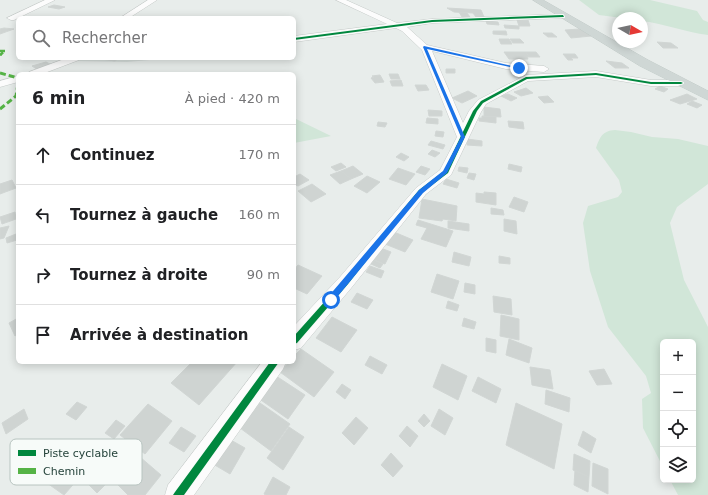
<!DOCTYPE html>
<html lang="fr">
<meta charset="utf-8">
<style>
body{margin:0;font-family:"DejaVu Sans",sans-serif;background:#f2f2f2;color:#202124}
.controls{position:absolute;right:12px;bottom:12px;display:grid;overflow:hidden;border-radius:6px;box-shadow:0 2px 10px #0003}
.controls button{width:36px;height:36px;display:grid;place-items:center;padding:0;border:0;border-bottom:1px solid #e0e0e0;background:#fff;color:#202124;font:20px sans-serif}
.compass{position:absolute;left:612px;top:12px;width:36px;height:36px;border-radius:50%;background:#fff;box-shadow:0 2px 10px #0003;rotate:99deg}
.stop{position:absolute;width:12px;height:12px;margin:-9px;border:3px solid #1a73e8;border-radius:50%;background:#fff}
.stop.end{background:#1a73e8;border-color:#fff;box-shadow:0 1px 4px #0008}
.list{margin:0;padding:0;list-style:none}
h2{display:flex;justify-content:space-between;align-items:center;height:52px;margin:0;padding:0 16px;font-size:17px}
h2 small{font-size:13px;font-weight:400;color:#757577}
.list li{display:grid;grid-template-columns:26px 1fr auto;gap:12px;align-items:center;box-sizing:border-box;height:60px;padding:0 16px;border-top:1px solid #e0e0e0}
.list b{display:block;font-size:15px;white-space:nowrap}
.list em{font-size:13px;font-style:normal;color:#757577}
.icon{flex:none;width:22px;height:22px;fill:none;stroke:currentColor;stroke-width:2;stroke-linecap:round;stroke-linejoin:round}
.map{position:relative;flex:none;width:708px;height:495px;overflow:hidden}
.search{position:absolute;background:#fff;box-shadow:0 2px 10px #0003;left:16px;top:16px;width:280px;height:44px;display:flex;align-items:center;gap:10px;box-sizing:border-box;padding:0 14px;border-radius:6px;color:#757577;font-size:15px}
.panel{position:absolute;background:#fff;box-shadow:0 2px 10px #0003;left:16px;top:72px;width:280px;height:292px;border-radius:6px}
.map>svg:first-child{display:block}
.built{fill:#d6dedb}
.green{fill:#d1e6d8}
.building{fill:#cfd4d2;stroke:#d1d6d4}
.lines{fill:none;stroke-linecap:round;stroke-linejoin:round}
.minor-casing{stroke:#c5cac8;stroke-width:1}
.major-casing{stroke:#c3ccc9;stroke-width:1}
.minor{fill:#fcfcfc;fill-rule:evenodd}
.major{fill:#cfd7d5;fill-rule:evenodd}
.quiet-far1{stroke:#55b346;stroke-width:2.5;stroke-dasharray:5 2.5;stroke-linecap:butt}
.quiet{stroke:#55b346;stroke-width:3;stroke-dasharray:6 3;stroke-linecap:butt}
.cycleway-casing{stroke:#f7fbf9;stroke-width:2}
.cycleway{fill:#00873e;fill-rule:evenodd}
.route{fill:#1a73e8}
.key{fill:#f7fbf9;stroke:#b8c4c0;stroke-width:1}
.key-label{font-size:11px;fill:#24423a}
</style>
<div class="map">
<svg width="708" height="495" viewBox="0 0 708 495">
<rect width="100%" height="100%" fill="#e8edeb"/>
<!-- built -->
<path class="built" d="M 81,58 L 172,58 L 127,62 L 76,61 Z"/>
<!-- green -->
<path class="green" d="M 579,0 L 650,0 L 697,11 L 703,20 L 708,22 L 708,35 C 685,32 665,24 642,21 L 642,18 L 622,18 L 599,15 Z
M 294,118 L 331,136 L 294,143 Z
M 615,130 L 631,132 L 652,137 L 678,139 L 708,146 L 708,184 L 677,207 L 670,223 L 684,280 L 708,327 L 708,495 L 678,495 L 670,480 L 693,480 L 693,342 L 663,342 L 663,467 L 643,428 L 642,399 L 651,393 L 646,376 L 608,327 L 590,271 L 583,223 L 588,206 L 618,197 L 622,192 L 619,180 L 596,148 C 600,137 602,131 615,130 Z"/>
<!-- building -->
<path class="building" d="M 54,5 L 65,7 L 59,9 L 48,7 Z
M 447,8 L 481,10 L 484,17 L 476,17 L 473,13 L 454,12 Z
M 459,12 L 467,13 L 470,17 L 462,17 Z
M 517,20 L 528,20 L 530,26 L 519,26 Z
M 486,21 L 498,22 L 499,25 L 487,24 Z
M 504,25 L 519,26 L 519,29 L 505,28 Z
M 4,28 L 14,29 L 0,34 L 0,29 Z
M 580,29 L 591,36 L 571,38 L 565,30 Z
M 493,31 L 506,31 L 507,35 L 493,34 Z
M 543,33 L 552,33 L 557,37 L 548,37 Z
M 499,39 L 509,39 L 512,44 L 501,44 Z
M 510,39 L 520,39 L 524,43 L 513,43 Z
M 657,42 L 671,43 L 678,48 L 663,48 Z
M 504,52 L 526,52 L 529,57 L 527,57 L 528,59 L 509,59 Z
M 526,52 L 536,52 L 540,57 L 529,57 Z
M 563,54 L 575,54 L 578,58 L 571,58 L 573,60 L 568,60 Z
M 95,58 L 119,58 L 115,61 Z
M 606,61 L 622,63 L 629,68 L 615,68 Z
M 46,62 L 52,65 L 38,70 L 32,66 Z
M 446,69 L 455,69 L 455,73 L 446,73 Z
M 389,74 L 398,74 L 400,79 L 391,79 Z
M 380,75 L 384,82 L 375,83 L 371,78 L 374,77 L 372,76 Z
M 401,80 L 403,86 L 392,86 L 390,81 Z
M 415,85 L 426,85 L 429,90 L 418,91 Z
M 660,86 L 668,89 L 664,92 L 655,89 Z
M 526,88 L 533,93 L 521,96 L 514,92 Z
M 468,91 L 477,96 L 462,103 L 452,98 Z
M 508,94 L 517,98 L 511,101 L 501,96 Z
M 687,94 L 697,99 L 680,104 L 670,100 Z
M 548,96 L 554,102 L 544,103 L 538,97 Z
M 692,101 L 702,105 L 697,108 L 687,104 Z
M 484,107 L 500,109 L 501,117 L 484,116 Z
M 428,110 L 442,111 L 442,116 L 429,116 Z
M 482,116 L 496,117 L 496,123 L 479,121 L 479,118 L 482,118 Z
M 427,118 L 438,119 L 438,124 L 426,123 Z
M 508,121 L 523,122 L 524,129 L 509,127 Z
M 378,122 L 387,123 L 385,127 L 377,126 Z
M 436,131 L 444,132 L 443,137 L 435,136 Z
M 467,139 L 482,141 L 482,146 L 467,145 Z
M 431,141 L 445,145 L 443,149 L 428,145 Z
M 432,150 L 440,153 L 435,157 L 428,154 Z
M 401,153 L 409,157 L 404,161 L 396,157 Z
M 341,163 L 346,167 L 336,171 L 331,167 Z
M 509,164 L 522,167 L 521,172 L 508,169 Z
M 353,166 L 363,174 L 351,179 L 341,171 Z
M 421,166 L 430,169 L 425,175 L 416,172 Z
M 459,167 L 468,168 L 467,173 L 458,171 Z
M 398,168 L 415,174 L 406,185 L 389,179 Z
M 341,171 L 351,179 L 340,184 L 330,175 Z
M 469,173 L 476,174 L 474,180 L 467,178 Z
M 300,174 L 309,180 L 298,186 L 294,184 L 294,177 Z
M 367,176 L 380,182 L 367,193 L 354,186 Z
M 446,179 L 459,183 L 457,188 L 443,184 Z
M 12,180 L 16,188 L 0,194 L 0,184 Z
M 312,184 L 326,194 L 311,202 L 298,191 Z
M 484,192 L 496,193 L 496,205 L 476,202 L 476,193 L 484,194 Z
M 514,197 L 528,202 L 524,212 L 509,207 Z
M 422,199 L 457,206 L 456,221 L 443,219 L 442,221 L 419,218 Z
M 491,208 L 503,210 L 504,215 L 491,214 Z
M 15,212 L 16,219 L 2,224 L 0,217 Z
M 504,219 L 516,221 L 517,234 L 504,231 Z
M 418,220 L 453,231 L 446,247 L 421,239 L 427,228 L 416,225 Z
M 448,221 L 469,224 L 469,231 L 448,228 Z
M 9,226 L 4,238 L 0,239 L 0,228 Z
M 394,232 L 413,240 L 405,252 L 385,244 Z
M 16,234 L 17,240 L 7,243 L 6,238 Z
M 378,247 L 391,252 L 385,264 L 374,260 L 378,252 Z
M 454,252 L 471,257 L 469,266 L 452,262 Z
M 499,256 L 510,258 L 510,264 L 499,263 Z
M 374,260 L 383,264 L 380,268 L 371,264 Z
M 298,265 L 322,276 L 307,294 L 294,288 L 294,270 Z
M 370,266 L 384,271 L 381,278 L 366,272 Z
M 437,274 L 459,281 L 453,299 L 431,292 Z
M 465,283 L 475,285 L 475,294 L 464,292 Z
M 357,293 L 373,300 L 367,309 L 351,302 Z
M 493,296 L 511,299 L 512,315 L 494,312 Z
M 448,301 L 459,305 L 457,311 L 446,308 Z
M 501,315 L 519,319 L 519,340 L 500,336 Z
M 332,317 L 357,330 L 341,352 L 316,338 Z
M 18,318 L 18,334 L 15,336 L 9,323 Z
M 464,318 L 476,322 L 474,329 L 462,326 Z
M 486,338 L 496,340 L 496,353 L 486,351 Z
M 509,339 L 532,348 L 529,363 L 506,355 Z
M 301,349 L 334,372 L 314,397 L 280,372 L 289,362 L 294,362 L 294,356 Z
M 370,356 L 387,365 L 382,374 L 365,365 Z
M 192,362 L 237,362 L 199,405 L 171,383 Z
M 442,364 L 467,376 L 458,400 L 433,387 Z
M 530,367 L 550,370 L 553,389 L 532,385 Z
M 604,369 L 612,384 L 597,385 L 589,371 Z
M 276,376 L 305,395 L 288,419 L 258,398 Z
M 478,377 L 501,389 L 496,403 L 472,391 Z
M 342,384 L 351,390 L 345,399 L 336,392 Z
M 546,390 L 570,398 L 569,412 L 545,404 Z
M 77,402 L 87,407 L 76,420 L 66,414 Z
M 260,403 L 290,424 L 271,451 L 240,428 Z
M 516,403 L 562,424 L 554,469 L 506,445 Z
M 148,404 L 172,421 L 145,454 L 120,435 Z
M 24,409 L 28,419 L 6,434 L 2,423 Z
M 439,409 L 453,418 L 445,435 L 431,426 Z
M 424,414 L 430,421 L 424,427 L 418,421 Z
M 356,417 L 368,428 L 354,445 L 342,433 Z
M 116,420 L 125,426 L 114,439 L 105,433 Z
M 407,426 L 418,436 L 410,447 L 399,436 Z
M 181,427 L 196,436 L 184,452 L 169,443 Z
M 289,427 L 304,437 L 283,470 L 267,458 Z
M 583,431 L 596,439 L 591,453 L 578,445 Z
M 229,439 L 245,448 L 230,474 L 213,464 Z
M 391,453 L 403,466 L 393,477 L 381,465 Z
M 574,454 L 590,461 L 589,477 L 573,470 Z
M 140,457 L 161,475 L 145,495 L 128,495 L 117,484 Z
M 68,459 L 86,470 L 64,495 L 47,483 Z
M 593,463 L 608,469 L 608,494 L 592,486 Z
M 98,468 L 110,480 L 97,493 L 85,481 Z
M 575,470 L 589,477 L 588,492 L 574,485 Z
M 273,477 L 290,487 L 286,495 L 266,495 L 264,494 Z"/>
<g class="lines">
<!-- minor casing -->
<g class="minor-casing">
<path id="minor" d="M 45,0 L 55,0 L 14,20 L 11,20 L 7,18 Z
M 148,0 L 157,0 L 129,18 L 120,18 Z
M 336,0 L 346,0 L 397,23 L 432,19 L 566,14 L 566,18 L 563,18 L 432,23 L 407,27 L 427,45 L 506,63 L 544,66 L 549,69 L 544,72 L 506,69 L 432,51 L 463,123 L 469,111 L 478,100 L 526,75 L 596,71 L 651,80 L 681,80 L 686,83 L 681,86 L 651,86 L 596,77 L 528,81 L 486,104 L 481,112 L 451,175 L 426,194 L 352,287 L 301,348 L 294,350 L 294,326 L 340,277 L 416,188 L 440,170 L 457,137 L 422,50 L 402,31 L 396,28 L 294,42 L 294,36 L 387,24 Z
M 67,58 L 81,58 L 79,60 L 42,74 L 28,74 L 29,72 Z
M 18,76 L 18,82 L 0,87 L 0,81 Z
M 262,362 L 286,362 L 283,369 L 194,495 L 165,495 L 168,485 Z"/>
</g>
<!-- major casing -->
<g class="major-casing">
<path id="major" d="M 533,0 L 543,0 L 648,60 L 708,91 L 708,100 L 640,66 Z"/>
</g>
<!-- minor -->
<use href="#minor" class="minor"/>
<!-- major -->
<use href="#major" class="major"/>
<!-- quiet-far1 -->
<path class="quiet-far1" d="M 0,51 L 5,51 L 0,55"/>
<!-- quiet -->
<path class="quiet" d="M 0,55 L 1,54
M 0,73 L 18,78
M 0,109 L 16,96 L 18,84"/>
<!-- cycleway casing -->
<g class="cycleway-casing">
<path id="cycleway" d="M 563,15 L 564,17 L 432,22 L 294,40 L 294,38 L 432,20 Z
M 596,73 L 651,82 L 681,82 L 683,83 L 681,84 L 651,84 L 596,75 L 527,79 L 483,103 L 477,111 L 448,173 L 423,192 L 394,226 L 348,284 L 297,343 L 294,344 L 294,336 L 344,280 L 419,190 L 444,171 L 473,111 L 481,101 L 526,77 Z
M 270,362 L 279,362 L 184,495 L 173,495 L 175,492 Z"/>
</g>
<!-- cycleway -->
<use href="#cycleway" class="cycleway"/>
</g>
<!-- route -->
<path class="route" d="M 424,46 L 521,68 L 519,69 L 427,49 L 465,137 L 447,173 L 423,193 L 333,302 L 328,302 L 328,297 L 419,190 L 443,171 L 461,137 L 423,47 Z"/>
<!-- legend -->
<rect x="10" y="439" width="132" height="46" rx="6" class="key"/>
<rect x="18" y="450" width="18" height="6" fill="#00873e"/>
<rect x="18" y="468" width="18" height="6" fill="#55b346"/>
<g class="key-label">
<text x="43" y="457">Piste cyclable</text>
<text x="43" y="475">Chemin</text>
</g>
</svg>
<div class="controls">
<button>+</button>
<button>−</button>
<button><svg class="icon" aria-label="locate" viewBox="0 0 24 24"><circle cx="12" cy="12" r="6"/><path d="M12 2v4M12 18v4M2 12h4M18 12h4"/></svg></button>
<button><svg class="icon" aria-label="layers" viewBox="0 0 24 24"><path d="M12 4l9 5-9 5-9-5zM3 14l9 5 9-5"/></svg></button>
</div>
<svg class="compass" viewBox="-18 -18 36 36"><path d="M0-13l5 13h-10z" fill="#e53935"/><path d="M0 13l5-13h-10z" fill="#757577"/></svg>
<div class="stop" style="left:331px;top:300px"></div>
<div class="stop end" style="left:519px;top:68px"></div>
<div class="search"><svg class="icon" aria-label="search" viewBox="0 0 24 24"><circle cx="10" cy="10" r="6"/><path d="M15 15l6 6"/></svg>Rechercher</div>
<section class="panel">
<h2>6 min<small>À pied · 420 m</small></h2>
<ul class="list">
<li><svg class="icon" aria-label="ahead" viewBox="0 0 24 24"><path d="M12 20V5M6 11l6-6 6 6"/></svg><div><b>Continuez</b></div><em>170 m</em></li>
<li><svg class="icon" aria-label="left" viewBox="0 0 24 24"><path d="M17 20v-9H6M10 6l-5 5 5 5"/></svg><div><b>Tournez à gauche</b></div><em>160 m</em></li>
<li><svg class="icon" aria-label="right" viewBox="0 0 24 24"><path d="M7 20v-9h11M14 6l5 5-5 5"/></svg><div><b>Tournez à droite</b></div><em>90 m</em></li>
<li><svg class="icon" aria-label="arrive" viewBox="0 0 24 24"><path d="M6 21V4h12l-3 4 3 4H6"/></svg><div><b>Arrivée à destination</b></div></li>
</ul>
</section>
</div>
